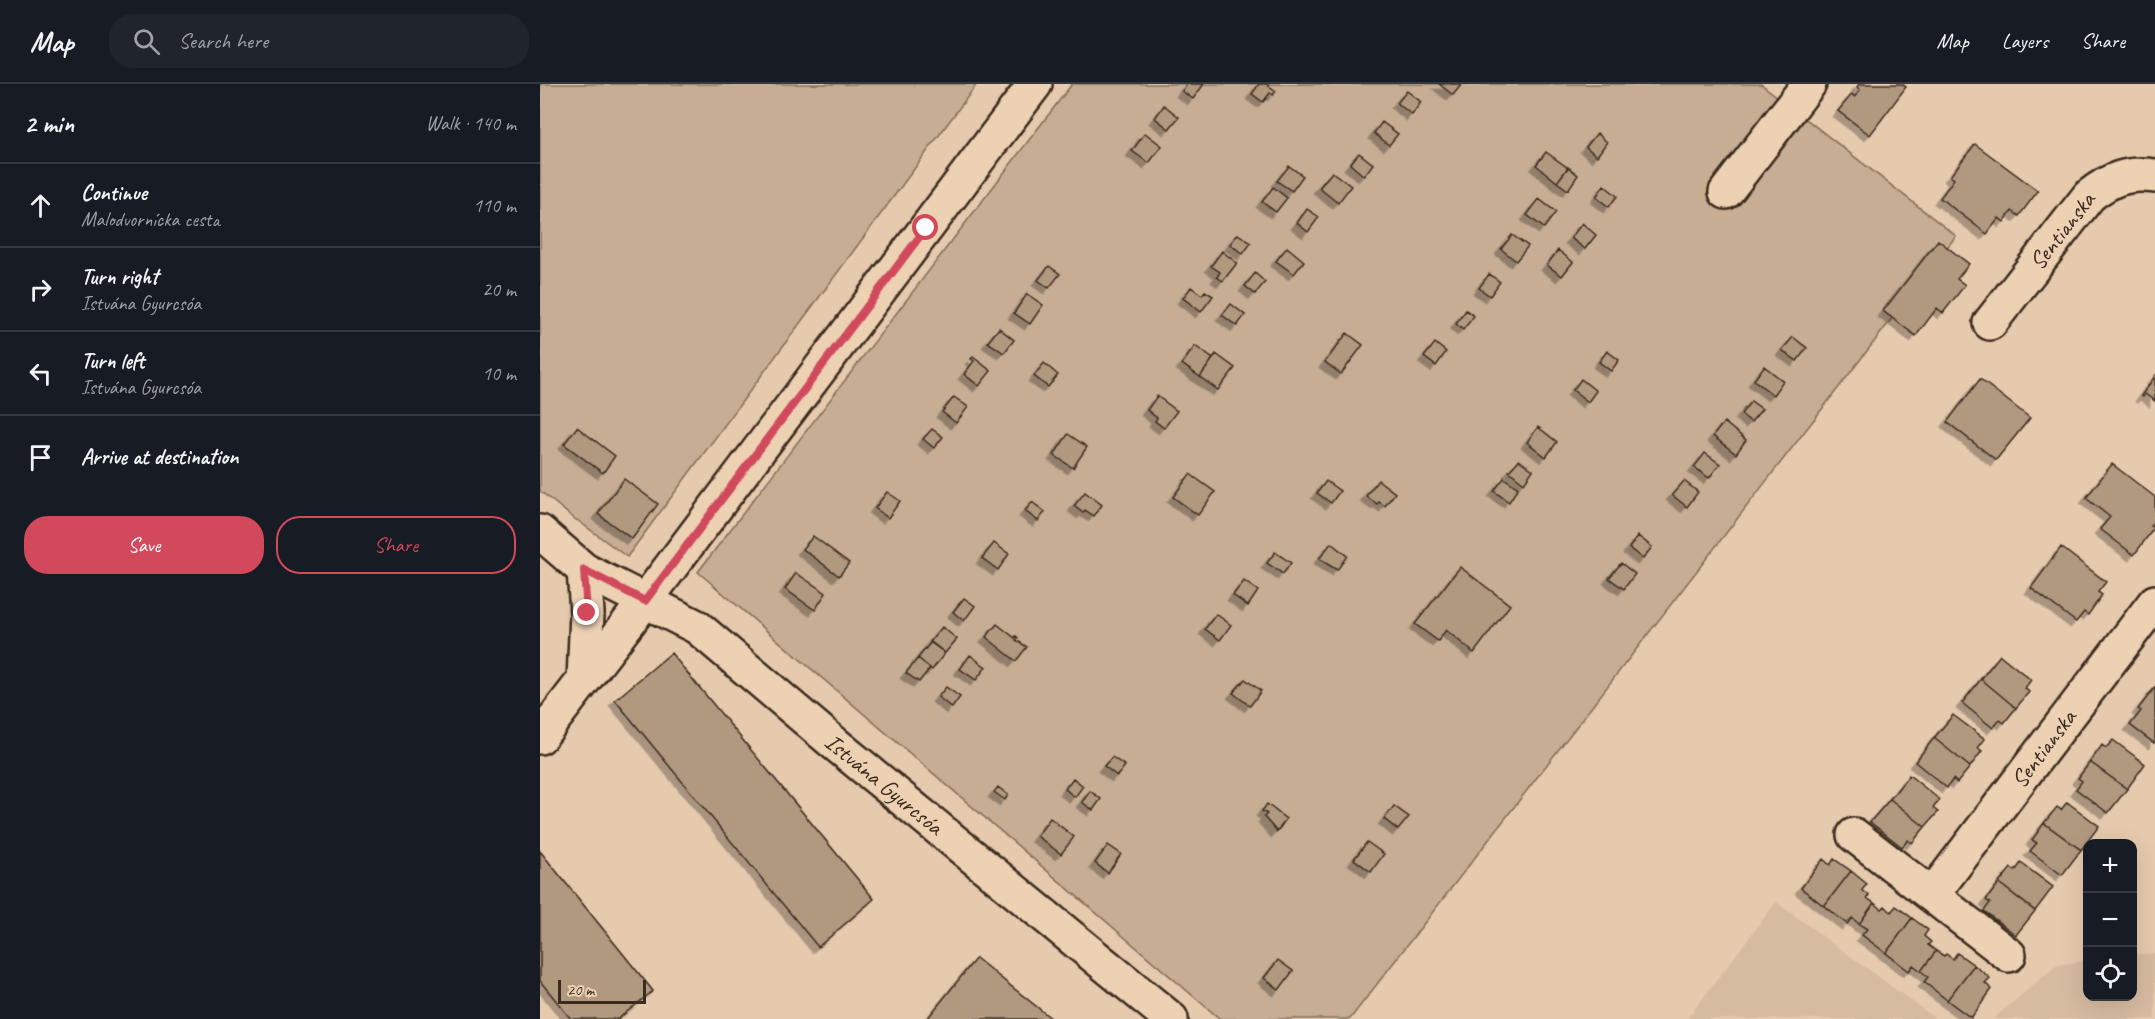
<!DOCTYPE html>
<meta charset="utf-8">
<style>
body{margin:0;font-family:Caveat,sans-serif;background:#20242c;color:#f1f3f6}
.controls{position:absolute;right:18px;bottom:18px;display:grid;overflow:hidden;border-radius:12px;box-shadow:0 6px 24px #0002}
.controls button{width:54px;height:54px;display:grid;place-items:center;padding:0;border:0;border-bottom:2px solid #363941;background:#171b24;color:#f1f3f6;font:30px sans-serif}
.scale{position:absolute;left:18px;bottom:15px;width:88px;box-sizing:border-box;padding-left:6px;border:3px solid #3b2a1e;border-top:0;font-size:16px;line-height:21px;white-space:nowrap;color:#3b2a1e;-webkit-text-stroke:4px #ecd1b3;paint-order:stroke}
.stop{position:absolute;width:18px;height:18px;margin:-14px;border:4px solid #d1495b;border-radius:50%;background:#fff}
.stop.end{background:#d1495b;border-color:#fff;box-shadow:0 2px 6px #0008}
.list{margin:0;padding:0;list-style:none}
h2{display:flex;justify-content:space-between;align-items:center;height:78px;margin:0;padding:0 24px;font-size:26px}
h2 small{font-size:20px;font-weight:400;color:#9ea1a6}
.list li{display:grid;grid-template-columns:39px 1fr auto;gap:18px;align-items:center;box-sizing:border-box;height:84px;padding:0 24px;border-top:2px solid #363941}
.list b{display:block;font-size:22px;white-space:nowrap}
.list p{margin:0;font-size:20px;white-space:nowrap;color:#9ea1a6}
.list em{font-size:20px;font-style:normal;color:#9ea1a6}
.actions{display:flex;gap:12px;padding:18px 24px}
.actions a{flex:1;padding:14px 0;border:2px solid #d1495b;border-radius:24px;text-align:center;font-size:21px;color:#d1495b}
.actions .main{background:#d1495b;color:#fff}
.icon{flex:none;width:33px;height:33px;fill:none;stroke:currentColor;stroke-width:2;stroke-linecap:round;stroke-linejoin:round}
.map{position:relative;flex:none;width:1615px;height:935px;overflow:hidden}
header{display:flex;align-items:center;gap:36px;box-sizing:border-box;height:84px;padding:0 30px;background:#171b24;border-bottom:2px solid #363941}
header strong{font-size:28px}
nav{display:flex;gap:33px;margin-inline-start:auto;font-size:21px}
.search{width:420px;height:54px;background:#20242c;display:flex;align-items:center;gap:15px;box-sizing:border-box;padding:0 21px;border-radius:24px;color:#9ea1a6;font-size:22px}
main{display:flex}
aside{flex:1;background:#171b24}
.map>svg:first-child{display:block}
.built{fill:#d5bba0}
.green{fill:#c6ad93;stroke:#806c58;stroke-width:1.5}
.building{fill:#b19980;stroke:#3b2a1e;stroke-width:1.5;filter:url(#shadow)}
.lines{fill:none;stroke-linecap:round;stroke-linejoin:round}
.minor-casing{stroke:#3b2a1e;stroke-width:38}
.tertiary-casing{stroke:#3b2a1e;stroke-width:38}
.minor{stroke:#ecd1b3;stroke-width:33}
.tertiary{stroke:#ecd1b3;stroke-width:33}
.route{stroke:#d1495b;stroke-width:8}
.labels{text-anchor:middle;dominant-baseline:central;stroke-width:4.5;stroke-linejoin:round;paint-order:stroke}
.street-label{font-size:24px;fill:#3b2a1e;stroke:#ecd1b3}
</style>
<header>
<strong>Map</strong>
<div class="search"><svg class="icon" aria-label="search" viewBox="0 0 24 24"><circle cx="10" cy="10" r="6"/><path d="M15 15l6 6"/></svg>Search here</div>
<nav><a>Map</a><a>Layers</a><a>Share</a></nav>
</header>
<main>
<aside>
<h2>2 min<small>Walk · 140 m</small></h2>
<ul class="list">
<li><svg class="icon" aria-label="ahead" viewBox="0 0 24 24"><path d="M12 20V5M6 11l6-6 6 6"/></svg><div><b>Continue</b><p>Malodvornícka cesta</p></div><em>110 m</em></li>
<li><svg class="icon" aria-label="right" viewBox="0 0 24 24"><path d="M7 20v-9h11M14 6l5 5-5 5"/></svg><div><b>Turn right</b><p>Istvána Gyurcsóa</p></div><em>20 m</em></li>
<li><svg class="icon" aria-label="left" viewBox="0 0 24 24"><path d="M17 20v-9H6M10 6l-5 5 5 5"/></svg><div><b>Turn left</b><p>Istvána Gyurcsóa</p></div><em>10 m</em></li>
<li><svg class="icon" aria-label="arrive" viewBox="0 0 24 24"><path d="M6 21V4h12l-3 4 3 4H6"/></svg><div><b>Arrive at destination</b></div></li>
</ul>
<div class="actions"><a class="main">Save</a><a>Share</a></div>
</aside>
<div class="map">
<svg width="1615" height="935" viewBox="0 0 1615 935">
<defs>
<filter id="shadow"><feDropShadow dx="-5.5" dy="5.5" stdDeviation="0" flood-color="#0004"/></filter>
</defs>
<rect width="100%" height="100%" fill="#e5caad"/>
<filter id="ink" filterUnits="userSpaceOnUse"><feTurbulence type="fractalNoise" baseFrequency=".0167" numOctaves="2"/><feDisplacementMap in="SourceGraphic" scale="12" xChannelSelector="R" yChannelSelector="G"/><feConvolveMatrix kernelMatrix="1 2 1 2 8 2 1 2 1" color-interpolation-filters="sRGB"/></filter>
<g filter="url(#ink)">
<!-- built -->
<path class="built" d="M 1236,818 L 1396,935 L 1147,935 Z
M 1615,869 L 1615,935 L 1453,935 L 1517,881 L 1547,877 L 1548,912 L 1592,912 L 1593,871 Z"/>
<!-- green -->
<path class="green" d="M 0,0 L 437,0 L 87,473 L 37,436 L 36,436 L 0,407 Z
M 532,0 L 1221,0 L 1416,152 L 810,935 L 680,935 L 158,488 Z"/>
<!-- building -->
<path class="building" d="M 647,0 L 664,0 L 653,15 L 642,7 Z
M 719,0 L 726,0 L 736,7 L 733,11 L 730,9 L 723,18 L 712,10 Z
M 899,0 L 922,0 L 913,11 Z
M 1319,0 L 1362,0 L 1366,3 L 1330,51 L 1298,27 L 1312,10 L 1315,13 L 1320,6 L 1317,3 Z
M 867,7 L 881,18 L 872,31 L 857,19 Z
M 624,21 L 639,33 L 629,45 L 615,34 Z
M 842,38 L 858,50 L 849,61 L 834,49 Z
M 605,49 L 622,62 L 609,79 L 592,67 Z
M 1057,49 L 1067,58 L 1057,72 L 1046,63 Z
M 1435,60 L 1498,107 L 1479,132 L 1472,127 L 1464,138 L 1459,134 L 1447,150 L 1400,114 L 1414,95 L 1410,92 Z
M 1006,68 L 1028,84 L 1017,98 L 996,81 Z
M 819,69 L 833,80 L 824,92 L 810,80 Z
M 749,82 L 763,92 L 752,107 L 737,97 Z
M 1028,83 L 1038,91 L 1028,106 L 1017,98 Z
M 792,88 L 811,102 L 798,119 L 779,104 Z
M 1064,101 L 1077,112 L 1069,123 L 1056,113 Z
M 733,103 L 747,114 L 736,128 L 722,118 Z
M 999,115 L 1016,128 L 1004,144 L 987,131 Z
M 767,125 L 779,133 L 768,148 L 757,139 Z
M 1042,139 L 1056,151 L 1045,165 L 1031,154 Z
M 698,150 L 711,159 L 703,170 L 690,160 Z
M 972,151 L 988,162 L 976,177 L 961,165 Z
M 1398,156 L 1429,180 L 1417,195 L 1425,201 L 1403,229 L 1397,224 L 1376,252 L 1343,227 Z
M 747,163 L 764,177 L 754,190 L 736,177 Z
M 1018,166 L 1033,178 L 1022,192 L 1007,181 Z
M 682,167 L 697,179 L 683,197 L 677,193 L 680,188 L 671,182 Z
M 509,182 L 520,190 L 509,204 L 498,196 Z
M 715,189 L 725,198 L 715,210 L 705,202 Z
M 949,190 L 960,198 L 950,212 L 939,204 Z
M 651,203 L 662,211 L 665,207 L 673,212 L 661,228 L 643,214 Z
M 487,210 L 503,221 L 490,240 L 474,229 Z
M 691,220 L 705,231 L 697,242 L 682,231 Z
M 926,226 L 934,232 L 923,246 L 916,240 Z
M 459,244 L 474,256 L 464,269 L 448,258 Z
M 807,249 L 823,261 L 801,290 L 785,278 Z
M 1253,253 L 1267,264 L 1257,277 L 1242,266 Z
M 895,259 L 906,268 L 896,282 L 884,273 Z
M 655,262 L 673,275 L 660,293 L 642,280 Z
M 1067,267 L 1079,276 L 1071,287 L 1059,278 Z
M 676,270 L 695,284 L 678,306 L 660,293 Z
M 433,273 L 451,287 L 439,302 L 424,290 L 434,277 L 431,275 Z
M 504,279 L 518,291 L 508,303 L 494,292 Z
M 1224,282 L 1243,297 L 1233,311 L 1214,296 Z
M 1615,292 L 1615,317 L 1605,310 L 1603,313 L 1601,312 Z
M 1041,295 L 1056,307 L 1048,318 L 1033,306 Z
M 1440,295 L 1490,334 L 1456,376 L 1407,338 Z
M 617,312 L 637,327 L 624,344 L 615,337 L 617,334 L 607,326 Z
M 414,313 L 428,323 L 416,339 L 402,328 Z
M 1211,317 L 1222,325 L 1211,338 L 1201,330 Z
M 1184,338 L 1206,356 L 1196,370 L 1173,352 Z
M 37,343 L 75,372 L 63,389 L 24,360 Z
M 998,343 L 1017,358 L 1006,373 L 987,358 Z
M 392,345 L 403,353 L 394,364 L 383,355 Z
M 528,350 L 547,363 L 533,384 L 514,371 Z
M 1165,369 L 1180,380 L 1169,394 L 1154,383 Z
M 979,376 L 993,386 L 984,399 L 969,387 Z
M 1572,380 L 1615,413 L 1615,436 L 1611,442 L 1614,444 L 1594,471 L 1560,445 L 1570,433 L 1546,414 Z
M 650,390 L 675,408 L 658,431 L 633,413 Z
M 964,394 L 978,404 L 969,418 L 954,407 Z
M 84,395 L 118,420 L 92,455 L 58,430 Z
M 838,396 L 855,409 L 845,422 L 839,418 L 837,420 L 826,412 Z
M 786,397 L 800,407 L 791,419 L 777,409 Z
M 1144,397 L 1158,408 L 1147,423 L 1132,411 Z
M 347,408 L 360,417 L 348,434 L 335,424 Z
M 545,408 L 562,421 L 554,432 L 545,426 L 543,429 L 534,422 Z
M 492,418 L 505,428 L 498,437 L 485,427 Z
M 273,452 L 309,479 L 299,492 L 263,465 Z
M 1098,452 L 1112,463 L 1103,475 L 1089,464 Z
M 454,459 L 469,470 L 458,486 L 442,474 Z
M 791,459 L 807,472 L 797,486 L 779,475 Z
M 1521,463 L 1566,498 L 1558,508 L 1562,511 L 1548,531 L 1544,528 L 1536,538 L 1491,504 Z
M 735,468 L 751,479 L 743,490 L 727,479 Z
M 1081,479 L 1095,490 L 1084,505 L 1069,494 Z
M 920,483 L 970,521 L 934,569 L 906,546 L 898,557 L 875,540 Z
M 256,489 L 286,509 L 275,526 L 245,505 Z
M 704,497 L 718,507 L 708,522 L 693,511 Z
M 424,514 L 435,522 L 424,537 L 413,528 Z
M 676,530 L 691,541 L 680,556 L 665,545 Z
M 457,540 L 475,554 L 476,552 L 478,554 L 476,556 L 487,563 L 476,577 L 446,553 Z
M 402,543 L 417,555 L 405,569 L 390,558 Z
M 391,558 L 405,569 L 392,586 L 378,574 Z
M 131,569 L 334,815 L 278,863 L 75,616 Z
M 430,571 L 446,583 L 436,596 L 420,585 Z
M 1460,571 L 1491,596 L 1485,604 L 1489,608 L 1476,624 L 1441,595 Z
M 378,574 L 390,584 L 379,598 L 366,589 Z
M 705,595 L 721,607 L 710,622 L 693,609 Z
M 1441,595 L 1476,624 L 1464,639 L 1460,636 L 1453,644 L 1422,619 Z
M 406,603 L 420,613 L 412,624 L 398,613 Z
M 1615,603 L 1615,657 L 1614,659 L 1590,641 L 1601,627 L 1598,625 Z
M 1413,631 L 1445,655 L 1438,664 L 1442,667 L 1430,683 L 1394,654 Z
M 1394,654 L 1430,683 L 1417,699 L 1413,695 L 1407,704 L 1375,678 Z
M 1573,656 L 1605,680 L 1587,705 L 1550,678 L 1562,661 L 1566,664 Z
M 572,673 L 585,682 L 577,692 L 564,682 Z
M 1550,678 L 1587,705 L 1568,729 L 1536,705 L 1542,697 L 1538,694 Z
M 1369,691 L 1400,716 L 1393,724 L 1398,728 L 1385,743 L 1350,715 Z
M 533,694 L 543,702 L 535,713 L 525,705 Z
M 458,703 L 468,711 L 465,716 L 454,708 Z
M 550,707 L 561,715 L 553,726 L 542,718 Z
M 1350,715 L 1385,743 L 1372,759 L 1368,756 L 1362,763 L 1330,738 Z
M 1527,718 L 1559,742 L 1541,766 L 1504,739 L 1517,723 L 1521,726 Z
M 727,720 L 746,735 L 737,748 L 724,733 L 727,730 L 722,727 Z
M 854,722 L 869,733 L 858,746 L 844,735 Z
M 510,734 L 534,753 L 521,770 L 497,752 Z
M 1504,739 L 1541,766 L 1522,791 L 1490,767 L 1497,759 L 1492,756 Z
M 827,758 L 844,770 L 831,788 L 814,775 Z
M 568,761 L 581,770 L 568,789 L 555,779 Z
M 0,767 L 113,907 L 78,935 L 31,935 L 0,897 Z
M 1283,775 L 1290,781 L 1294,775 L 1311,787 L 1284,822 L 1261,804 Z
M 1481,779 L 1513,803 L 1495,827 L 1459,799 L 1471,784 L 1475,787 Z
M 1311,787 L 1327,800 L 1322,806 L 1329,811 L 1327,814 L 1334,819 L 1319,840 L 1312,834 L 1307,840 L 1284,822 Z
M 1459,799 L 1495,827 L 1476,851 L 1444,827 L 1450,819 L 1446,816 Z
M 1334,819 L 1342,825 L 1345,822 L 1351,828 L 1356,822 L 1372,834 L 1346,869 L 1322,851 L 1327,845 L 1319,840 Z
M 1372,834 L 1388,846 L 1384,852 L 1391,858 L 1388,861 L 1396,867 L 1381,887 L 1373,881 L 1369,887 L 1346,869 Z
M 1396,867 L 1404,872 L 1406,870 L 1413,875 L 1417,869 L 1434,881 L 1407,916 L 1384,898 L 1388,893 L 1381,887 Z
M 436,874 L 512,935 L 387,935 Z
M 738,876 L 753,887 L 739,906 L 724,894 Z
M 1434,881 L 1450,894 L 1445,899 L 1452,905 L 1431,934 L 1407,916 Z"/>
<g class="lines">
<!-- minor casing -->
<g class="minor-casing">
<g id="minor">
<path d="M 1186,108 L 1269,0"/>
<path id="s1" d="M 1450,239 L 1549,112 C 1570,95 1588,88 1615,92"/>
<path id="s2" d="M 0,448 L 44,486 L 157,543 L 294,659 L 631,935"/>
<path d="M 44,486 L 47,529 L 44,595"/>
<path d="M 1314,751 L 1469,871"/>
<path id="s3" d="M 1392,811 L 1615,518"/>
</g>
</g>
<!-- tertiary casing -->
<g class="tertiary-casing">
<path id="tertiary" d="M 0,653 L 105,517 L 495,0"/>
</g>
<!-- minor -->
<use href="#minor" class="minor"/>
<!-- tertiary -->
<use href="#tertiary" class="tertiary"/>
</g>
</g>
<g class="lines" filter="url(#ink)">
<!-- route -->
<path class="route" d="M 47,529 L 44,486 L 105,517 L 386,144"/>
</g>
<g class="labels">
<!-- street labels -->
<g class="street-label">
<text stroke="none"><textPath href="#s1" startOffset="117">Sentianska</textPath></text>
<text stroke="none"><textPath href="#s3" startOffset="184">Sentianska</textPath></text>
<text stroke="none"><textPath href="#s2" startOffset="429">Istvána Gyurcsóa</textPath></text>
</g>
</g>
</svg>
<div class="controls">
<button>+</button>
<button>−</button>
<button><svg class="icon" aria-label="locate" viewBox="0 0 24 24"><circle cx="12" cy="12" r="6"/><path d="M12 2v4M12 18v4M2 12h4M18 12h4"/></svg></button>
</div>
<div class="scale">20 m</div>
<div class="stop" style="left:386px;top:144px"></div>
<div class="stop end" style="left:47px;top:529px"></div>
</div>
</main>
